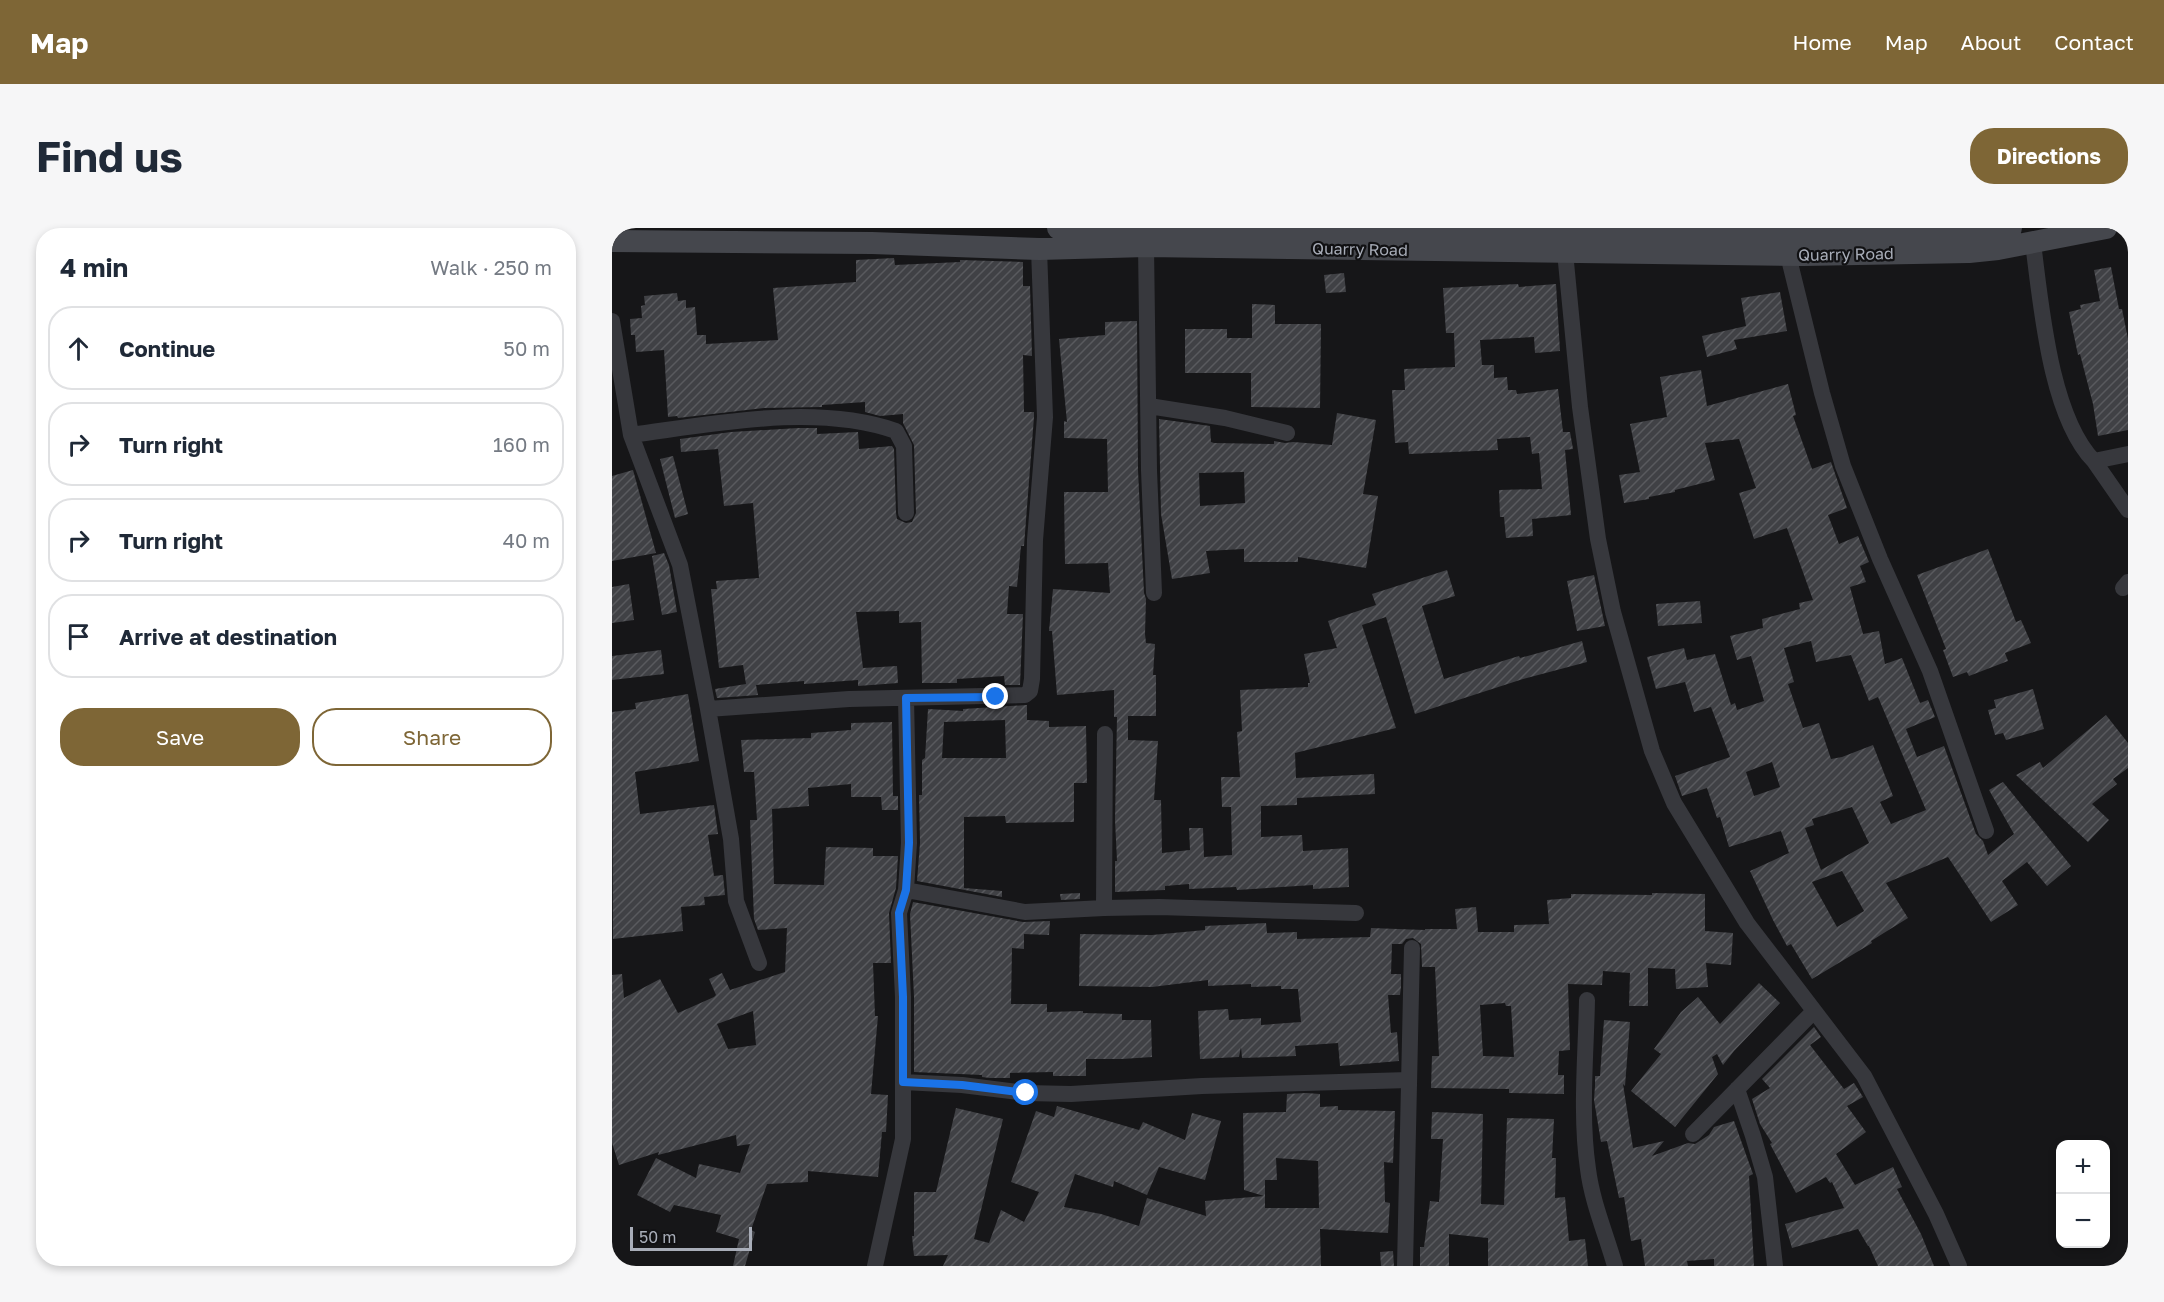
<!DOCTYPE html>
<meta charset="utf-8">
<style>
body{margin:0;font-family:"Golos Text",sans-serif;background:#f6f6f7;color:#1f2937}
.controls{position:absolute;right:18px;bottom:18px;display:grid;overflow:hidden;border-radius:12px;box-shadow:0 3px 9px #0003}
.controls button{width:54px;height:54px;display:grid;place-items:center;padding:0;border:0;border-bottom:2px solid #e0e1e3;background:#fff;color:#1f2937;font:30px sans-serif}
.scale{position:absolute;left:18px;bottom:15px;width:122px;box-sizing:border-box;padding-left:6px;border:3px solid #a8adb8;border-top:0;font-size:16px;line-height:21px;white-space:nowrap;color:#a8adb8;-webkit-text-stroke:4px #111113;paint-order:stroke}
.stop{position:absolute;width:18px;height:18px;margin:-14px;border:4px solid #1a73e8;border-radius:50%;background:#fff}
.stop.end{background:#1a73e8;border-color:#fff;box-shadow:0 2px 6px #0008}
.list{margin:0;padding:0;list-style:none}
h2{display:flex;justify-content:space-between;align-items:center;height:78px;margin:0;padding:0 24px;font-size:26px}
h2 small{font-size:20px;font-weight:400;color:#747a83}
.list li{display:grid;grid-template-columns:39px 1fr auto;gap:18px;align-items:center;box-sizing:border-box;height:84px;margin:0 12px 12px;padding:0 12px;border:2px solid #e0e1e3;border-radius:24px}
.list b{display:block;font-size:22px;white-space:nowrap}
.list em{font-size:20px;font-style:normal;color:#747a83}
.actions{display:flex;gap:12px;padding:18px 24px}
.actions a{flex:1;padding:14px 0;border:2px solid #7e6636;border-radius:24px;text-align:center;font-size:21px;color:#7e6636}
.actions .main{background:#7e6636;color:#fff}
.icon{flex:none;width:33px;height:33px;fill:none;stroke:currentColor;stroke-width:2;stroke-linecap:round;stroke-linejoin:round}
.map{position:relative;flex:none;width:1516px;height:1038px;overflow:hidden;border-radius:24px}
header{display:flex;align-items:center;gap:36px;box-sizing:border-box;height:84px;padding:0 30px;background:#7e6636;color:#fff}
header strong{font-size:28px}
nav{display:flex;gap:33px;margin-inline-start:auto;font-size:21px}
.intro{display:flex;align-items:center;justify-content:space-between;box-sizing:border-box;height:144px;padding:0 36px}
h1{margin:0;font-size:42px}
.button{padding:15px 27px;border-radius:24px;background:#7e6636;color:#fff;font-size:21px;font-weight:700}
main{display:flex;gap:36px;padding:0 36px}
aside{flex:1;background:#fff;border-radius:24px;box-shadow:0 3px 9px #0003}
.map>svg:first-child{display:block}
.building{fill:url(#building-hatch);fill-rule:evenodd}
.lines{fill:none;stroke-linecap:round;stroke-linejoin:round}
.street{stroke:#37383d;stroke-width:16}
.secondary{stroke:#45474d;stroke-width:22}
.route{stroke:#1a73e8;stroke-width:8}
.labels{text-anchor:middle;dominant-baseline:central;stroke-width:4.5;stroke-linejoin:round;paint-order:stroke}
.street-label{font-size:16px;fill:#a8adb8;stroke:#111113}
</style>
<header>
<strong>Map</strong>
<nav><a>Home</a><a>Map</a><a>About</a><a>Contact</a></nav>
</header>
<div class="intro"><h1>Find us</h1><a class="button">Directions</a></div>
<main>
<aside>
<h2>4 min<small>Walk · 250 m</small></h2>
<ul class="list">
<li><svg class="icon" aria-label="ahead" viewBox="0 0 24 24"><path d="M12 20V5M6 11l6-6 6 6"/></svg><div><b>Continue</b></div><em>50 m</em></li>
<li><svg class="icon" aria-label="right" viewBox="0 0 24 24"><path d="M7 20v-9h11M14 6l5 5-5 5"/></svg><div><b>Turn right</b></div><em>160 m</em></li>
<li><svg class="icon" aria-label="right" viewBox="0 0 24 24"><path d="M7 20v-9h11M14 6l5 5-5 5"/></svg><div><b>Turn right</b></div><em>40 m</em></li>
<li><svg class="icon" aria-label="arrive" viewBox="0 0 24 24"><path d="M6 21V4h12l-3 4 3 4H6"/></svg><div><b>Arrive at destination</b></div></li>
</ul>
<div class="actions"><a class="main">Save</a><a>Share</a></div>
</aside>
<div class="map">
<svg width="1516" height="1038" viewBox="0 0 1516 1038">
<defs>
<pattern id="building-hatch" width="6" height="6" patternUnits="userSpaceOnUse" patternTransform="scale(1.5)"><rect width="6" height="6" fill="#404145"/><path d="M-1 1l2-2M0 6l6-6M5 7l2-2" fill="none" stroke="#595a5e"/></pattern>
</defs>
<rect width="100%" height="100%" fill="#161618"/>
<!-- building -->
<path class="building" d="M 282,30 L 283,37 L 348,34 L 348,32 L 411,34 L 411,58 L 418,58 L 420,128 L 411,127 L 412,184 L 422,184 L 422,189 L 412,318 L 409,318 L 405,359 L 397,358 L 395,386 L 411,386 L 408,457 L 393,457 L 392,448 L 345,451 L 345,455 L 310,455 L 309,394 L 287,395 L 287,383 L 244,384 L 251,440 L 285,438 L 286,455 L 246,458 L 246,452 L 192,456 L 192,453 L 144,457 L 146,467 L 105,470 L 103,461 L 134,456 L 131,437 L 107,440 L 99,361 L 105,361 L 104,353 L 147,350 L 141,275 L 112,278 L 106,221 L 69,224 L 68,211 L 119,204 L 186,200 L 205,200 L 205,206 L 246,204 L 247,221 L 280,218 L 282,221 L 284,285 L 285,291 L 294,295 L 300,294 L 304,285 L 302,217 L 291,195 L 291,186 L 268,188 L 253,184 L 253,174 L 210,177 L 210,179 L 152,180 L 66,190 L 65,188 L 56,189 L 52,122 L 24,124 L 23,107 L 19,107 L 18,91 L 30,90 L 29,78 L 33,77 L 32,68 L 65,65 L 66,73 L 74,72 L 74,80 L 83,79 L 85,107 L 94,107 L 94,116 L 166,112 L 161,60 L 244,54 L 244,32 Z
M 1499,39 L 1507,81 L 1510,81 L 1516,111 L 1516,202 L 1486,208 L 1481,176 L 1468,126 L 1466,127 L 1457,84 L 1469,81 L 1468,77 L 1488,73 L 1482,42 Z
M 732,45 L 734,64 L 714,65 L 712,47 Z
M 906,56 L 907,59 L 944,56 L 948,123 L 923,125 L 922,109 L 868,112 L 870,137 L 882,137 L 882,150 L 895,149 L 896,162 L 904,162 L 905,166 L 946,161 L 951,204 L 958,204 L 961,221 L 953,222 L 959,287 L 920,291 L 921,308 L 894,310 L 892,289 L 888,289 L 887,262 L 930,261 L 927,225 L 920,226 L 918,209 L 885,211 L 886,222 L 797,226 L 796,214 L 783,215 L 780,162 L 793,162 L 792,141 L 843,139 L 842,105 L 834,105 L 831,60 Z
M 1168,64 L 1175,103 L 1122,112 L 1125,121 L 1095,129 L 1090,108 L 1134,98 L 1129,70 Z
M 640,76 L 663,77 L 663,96 L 709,96 L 708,180 L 639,179 L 639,145 L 573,145 L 573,101 L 615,101 L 615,110 L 640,110 Z
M 525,93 L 526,242 L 532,365 L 534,371 L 533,406 L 534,415 L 543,416 L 541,447 L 544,447 L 544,488 L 516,488 L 516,512 L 546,513 L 542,572 L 549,572 L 550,625 L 578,622 L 577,600 L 591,600 L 592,629 L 620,627 L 619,579 L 610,579 L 609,549 L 628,549 L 625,504 L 630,503 L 628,462 L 696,459 L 696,455 L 698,455 L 692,426 L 725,420 L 716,393 L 764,377 L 760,366 L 835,342 L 843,368 L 810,378 L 832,451 L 907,428 L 908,430 L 970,413 L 975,434 L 911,451 L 803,486 L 774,389 L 750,397 L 784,500 L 683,525 L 684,550 L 762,546 L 763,566 L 685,570 L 685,577 L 649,578 L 649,609 L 690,607 L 691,623 L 736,620 L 737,659 L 701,661 L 701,657 L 625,662 L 624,659 L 577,661 L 577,656 L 553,658 L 553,662 L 503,664 L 503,633 L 505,633 L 503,592 L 505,489 L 502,489 L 502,462 L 445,467 L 440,403 L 437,403 L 441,361 L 498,365 L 496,335 L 453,336 L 452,264 L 496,264 L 495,211 L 452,210 L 452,193 L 455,194 L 447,111 L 493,107 L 493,94 Z
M 1089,142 L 1095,178 L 1176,156 L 1184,187 L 1181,188 L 1200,241 L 1219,234 L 1235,280 L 1216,287 L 1227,316 L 1246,308 L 1257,334 L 1248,338 L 1254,354 L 1238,359 L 1251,406 L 1267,403 L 1273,436 L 1290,430 L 1308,475 L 1316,472 L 1323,489 L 1294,501 L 1305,529 L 1332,518 L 1364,606 L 1371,613 L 1376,627 L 1402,606 L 1377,562 L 1391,554 L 1459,638 L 1435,658 L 1415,634 L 1390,653 L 1406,677 L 1379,694 L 1336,629 L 1274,655 L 1296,690 L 1259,713 L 1260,715 L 1200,751 L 1179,716 L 1175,718 L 1161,692 L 1138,643 L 1177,625 L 1169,603 L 1117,619 L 1108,589 L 1105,590 L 1095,560 L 1070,568 L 1063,548 L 1118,529 L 1099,479 L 1082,484 L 1073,454 L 1044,461 L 1035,429 L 1072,420 L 1075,432 L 1103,426 L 1119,477 L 1123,475 L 1125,482 L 1152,473 L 1139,428 L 1125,432 L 1118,408 L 1151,400 L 1150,391 L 1188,381 L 1187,375 L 1201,372 L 1175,300 L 1142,311 L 1127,265 L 1144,260 L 1127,211 L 1093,215 L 1103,252 L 1063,262 L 1063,264 L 1037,269 L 1037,271 L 1012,275 L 1007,247 L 1028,244 L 1018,196 L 1055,189 L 1048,149 ZM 1199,413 L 1204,434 L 1239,427 L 1257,473 L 1266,469 L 1314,582 L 1279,596 L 1268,574 L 1281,568 L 1261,517 L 1230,529 L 1219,531 L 1207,495 L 1191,500 L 1176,456 L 1182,454 L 1172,420 ZM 1160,534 L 1168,559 L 1142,568 L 1134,544 ZM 1240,579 L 1257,615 L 1209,642 L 1193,600 L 1202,597 L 1200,591 ZM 1230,643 L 1252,683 L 1225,699 L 1200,654 Z
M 725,185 L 764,192 L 751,266 L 766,268 L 754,340 L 686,329 L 686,334 L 632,334 L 632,321 L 594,323 L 598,345 L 560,351 L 549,286 L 547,191 L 598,198 L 599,214 L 602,215 L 662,216 L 662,213 L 673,215 L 681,214 L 720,217 ZM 632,244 L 633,275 L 588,278 L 587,245 Z
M 61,228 L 76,286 L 63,290 L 48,231 Z
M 21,242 L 44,325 L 0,333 L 0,248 Z
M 1376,321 L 1404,394 L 1409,392 L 1419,415 L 1393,425 L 1396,433 L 1357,448 L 1355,444 L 1341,449 L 1331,422 L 1334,421 L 1305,347 Z
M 52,325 L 57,337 L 65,384 L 50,387 L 40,328 Z
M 982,347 L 993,398 L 965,403 L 955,353 Z
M 17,356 L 22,392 L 0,395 L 0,359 Z
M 1088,373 L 1090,395 L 1046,398 L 1044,376 Z
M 49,422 L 52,446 L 0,452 L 0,428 Z
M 1421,461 L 1432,501 L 1394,512 L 1391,505 L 1383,507 L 1376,482 L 1384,480 L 1382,472 Z
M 76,466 L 87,533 L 23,544 L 28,586 L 102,577 L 106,606 L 96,607 L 102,648 L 111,647 L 113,667 L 92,669 L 93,677 L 69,679 L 71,703 L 1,711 L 0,484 L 24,481 L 23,475 Z
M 415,477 L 415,492 L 437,493 L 437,499 L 474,498 L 475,555 L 462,555 L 462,594 L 394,595 L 393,588 L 352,589 L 352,660 L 390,663 L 390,669 L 305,653 L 308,615 L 307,567 L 310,567 L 310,532 L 313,530 L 316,481 L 351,483 L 351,481 ZM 393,492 L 394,530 L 330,530 L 332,494 Z
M 1494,487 L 1516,515 L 1516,540 L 1501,551 L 1505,556 L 1480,576 L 1497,592 L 1476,614 L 1404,547 L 1428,534 L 1431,540 Z
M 280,494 L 281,568 L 286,568 L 286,582 L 270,582 L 269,569 L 239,569 L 239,556 L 196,560 L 197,578 L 160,581 L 162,656 L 212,657 L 214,619 L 261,620 L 261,628 L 286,628 L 284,660 L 277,685 L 279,735 L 261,735 L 263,788 L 266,788 L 259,866 L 276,867 L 274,904 L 270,904 L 266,949 L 196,943 L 196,954 L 155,956 L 139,1002 L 143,1004 L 133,1038 L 121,1038 L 127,1011 L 104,1004 L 109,987 L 62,977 L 58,984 L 25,967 L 44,930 L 84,950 L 87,936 L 128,945 L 138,916 L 125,918 L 124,907 L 46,927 L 47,924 L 7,937 L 0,915 L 0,747 L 10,746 L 12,770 L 48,751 L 66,785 L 102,769 L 104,767 L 97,751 L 110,745 L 118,762 L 173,744 L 175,700 L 146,702 L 142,691 L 138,592 L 145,592 L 142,544 L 132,544 L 129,512 L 199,510 L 199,505 L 239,502 L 239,495 ZM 141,783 L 144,817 L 116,821 L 105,796 Z
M 468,665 L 468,671 L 449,672 L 448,666 Z
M 1040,665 L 1093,666 L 1093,703 L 1121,705 L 1119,737 L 1094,735 L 1096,759 L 1064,761 L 1063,741 L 1036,740 L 1036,778 L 1017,778 L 1018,745 L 991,743 L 990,757 L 956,756 L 958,822 L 947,823 L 946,847 L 952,847 L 952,866 L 897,865 L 897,861 L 819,860 L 820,828 L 827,828 L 823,739 L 810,739 L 809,716 L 801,710 L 794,711 L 790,716 L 780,716 L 779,746 L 789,746 L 789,759 L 788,767 L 776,767 L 779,805 L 785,804 L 787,833 L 728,838 L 726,815 L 683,818 L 684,828 L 630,830 L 629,819 L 627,829 L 588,831 L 586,783 L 616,781 L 617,792 L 649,790 L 649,797 L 689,794 L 686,761 L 669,761 L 669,758 L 639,759 L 639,756 L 596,758 L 596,752 L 540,759 L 467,758 L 468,706 L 540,707 L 593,702 L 593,698 L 654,695 L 655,705 L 685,704 L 685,711 L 758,709 L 759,700 L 813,702 L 813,701 L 845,701 L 843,681 L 864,679 L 866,704 L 902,704 L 902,697 L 937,696 L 935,672 L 959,670 L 959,666 L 1040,667 ZM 893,775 L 894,778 L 899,778 L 902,829 L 871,828 L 868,777 Z
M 301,674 L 411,694 L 438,693 L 437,707 L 412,706 L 412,721 L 400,720 L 399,776 L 435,776 L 435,784 L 471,783 L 471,785 L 510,786 L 510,792 L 539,792 L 540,829 L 510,831 L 474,831 L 474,848 L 441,848 L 441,844 L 398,845 L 398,850 L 378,850 L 370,849 L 370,847 L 302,844 L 302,769 L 298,686 Z
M 1147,755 L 1168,775 L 1122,823 L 1111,837 L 1105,826 L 1100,829 L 1106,846 L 1063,899 L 1019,863 L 1049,826 L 1042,821 L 1069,784 L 1086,769 L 1108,796 Z
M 992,792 L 1018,794 L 1013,858 L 1011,856 L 1021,920 L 1052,913 L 1040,928 L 1076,915 L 1083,916 L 1097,907 L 1102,899 L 1122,893 L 1141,946 L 1137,948 L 1142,1038 L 1102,1038 L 1102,1031 L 1075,1033 L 1076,1038 L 1033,1038 L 1029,1011 L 1019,1013 L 1012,969 L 1007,970 L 995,913 L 989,914 L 982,872 L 983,858 L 983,848 L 988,848 Z
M 1202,799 L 1209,809 L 1198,817 L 1232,861 L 1242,855 L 1251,869 L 1235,878 L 1254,904 L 1224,926 L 1243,957 L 1281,939 L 1290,959 L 1285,961 L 1309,1006 L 1322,1038 L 1266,1038 L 1257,1018 L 1256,1018 L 1246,1001 L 1180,1020 L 1173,996 L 1232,980 L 1220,954 L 1218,955 L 1214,949 L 1184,965 L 1158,916 L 1160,915 L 1148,896 L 1140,871 L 1158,860 L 1150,851 Z
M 694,865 L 708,866 L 708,879 L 726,878 L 726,882 L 783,883 L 781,935 L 772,934 L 773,974 L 778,975 L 776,1005 L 708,1001 L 709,1038 L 331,1038 L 336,1027 L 302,1028 L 300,1008 L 302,1008 L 302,964 L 324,964 L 344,880 L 391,891 L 362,1011 L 377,1015 L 389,982 L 412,994 L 427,964 L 399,954 L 424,883 L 442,889 L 445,878 L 527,902 L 531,894 L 573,912 L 580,885 L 609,893 L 593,952 L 547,939 L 535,967 L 502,953 L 501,959 L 463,946 L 452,979 L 489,986 L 527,998 L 535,970 L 594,988 L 593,973 L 652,968 L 632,962 L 631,885 L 674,884 L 675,866 ZM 664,930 L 706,933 L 707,980 L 653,980 L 653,952 L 665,952 Z
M 820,884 L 871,886 L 869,976 L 892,977 L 895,890 L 942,891 L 940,930 L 944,930 L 943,970 L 953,969 L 957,1013 L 973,1011 L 976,1038 L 876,1038 L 876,1010 L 837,1006 L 837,1038 L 808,1038 L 808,1019 L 812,1019 L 818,973 L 827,974 L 831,911 L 819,911 Z
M 781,1023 L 782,1038 L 769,1038 L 768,1024 Z"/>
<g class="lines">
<!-- street -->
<path class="street" d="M 1421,15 C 1429,76 1438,188 1482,233 L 1516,226
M 534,18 L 537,242 L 542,365
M 953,24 L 968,179 L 986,311 L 1001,384 L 1040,523 L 1062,575 L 1135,695 L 1252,848 L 1324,986 L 1347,1038
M 1176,27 L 1210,165 L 1231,238 L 1268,331 L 1318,443 L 1374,603
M 0,93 L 19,207 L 68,337 L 96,481 L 119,611 L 124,673 L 147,735
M 537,178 L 613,190 L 675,205
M 19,207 C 102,196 203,175 284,203 L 292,218 L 294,285
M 1482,233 L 1516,282
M 1511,360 L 1516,354
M 96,481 L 237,471 L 413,467 L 418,463 L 420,451 L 423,312 L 433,189 L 427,21
M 294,662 L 413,684 L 492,680 L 547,679 L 744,685
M 492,680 L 493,506
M 975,772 C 974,827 968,887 976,941 C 980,974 994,1006 1003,1038
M 291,854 L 350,857 L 414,865 L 459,866 L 590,858 L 797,852
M 1125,861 L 1141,908 L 1153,949 L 1163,1038
M 1081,906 L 1201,784
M 263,1038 L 291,911 L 291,769 L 287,685 L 294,662 L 297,615 L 294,470
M 793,1038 L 800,720"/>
<!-- secondary -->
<path class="secondary" d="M 446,0 L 1198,10 L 1343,6 L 1399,0
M 0,13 L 260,15 L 427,21 L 534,18 L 1191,27 L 1357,24 L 1386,21 L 1494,0"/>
</g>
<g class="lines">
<!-- route -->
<path class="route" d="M 384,469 L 294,470 L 297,615 L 294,662 L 287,685 L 291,769 L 291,854 L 350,857 L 414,865"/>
</g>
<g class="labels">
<!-- street labels -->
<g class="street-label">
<text transform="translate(748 21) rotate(1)">Quarry Road</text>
<text transform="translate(1234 26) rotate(-1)">Quarry Road</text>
</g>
</g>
</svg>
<div class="controls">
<button>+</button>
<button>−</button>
</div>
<div class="scale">50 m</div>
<div class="stop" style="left:414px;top:865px"></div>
<div class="stop end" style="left:384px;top:469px"></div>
</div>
</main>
